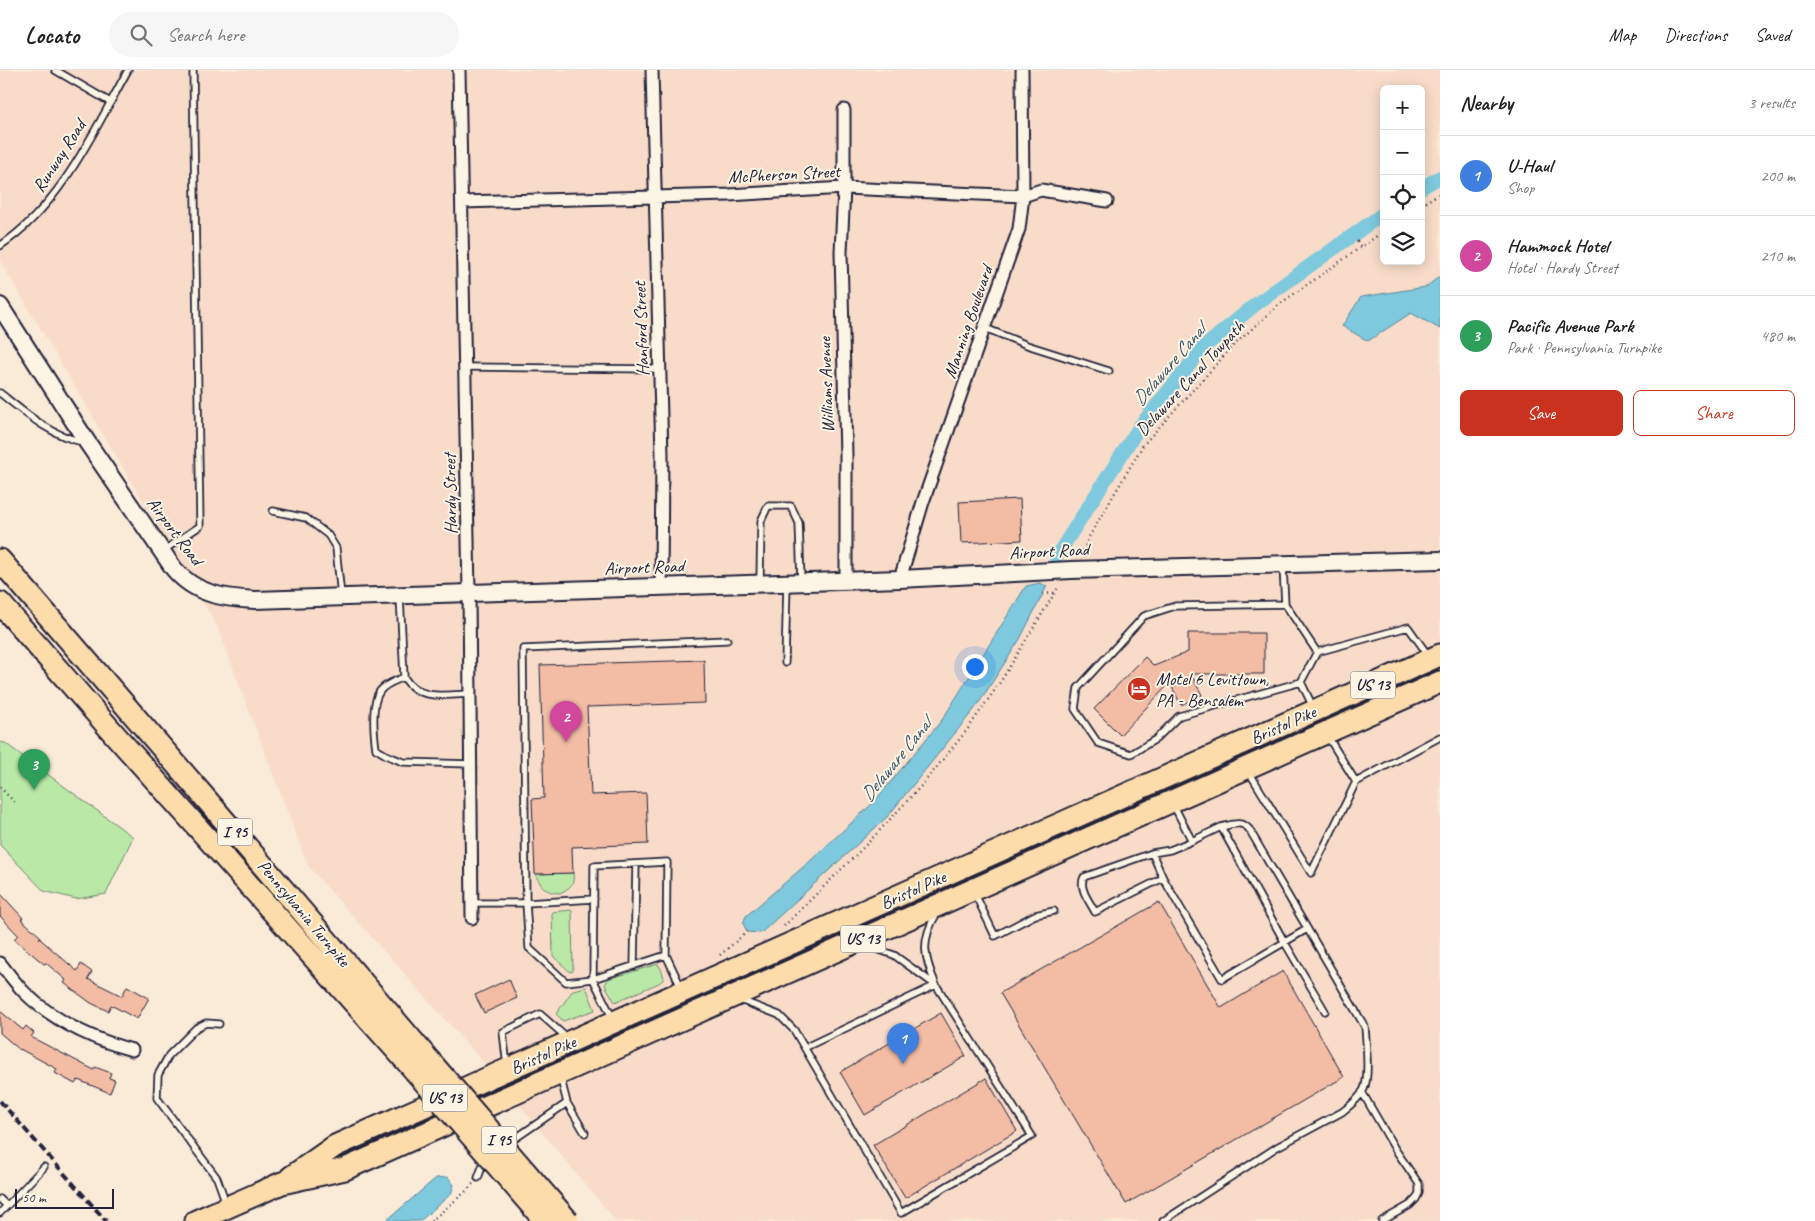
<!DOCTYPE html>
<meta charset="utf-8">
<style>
body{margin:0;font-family:Caveat,sans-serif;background:#f6f6f6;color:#202124}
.controls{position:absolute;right:15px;top:15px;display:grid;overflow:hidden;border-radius:8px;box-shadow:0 2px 12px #0003}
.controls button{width:45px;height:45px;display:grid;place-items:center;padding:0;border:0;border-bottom:1px solid #e0e0e0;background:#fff;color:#202124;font:25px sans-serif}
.scale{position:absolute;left:15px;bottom:12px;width:99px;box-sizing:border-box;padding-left:5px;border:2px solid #22223b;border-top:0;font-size:14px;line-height:18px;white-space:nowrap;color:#22223b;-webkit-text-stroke:4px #fcf5e5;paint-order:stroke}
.you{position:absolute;left:974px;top:596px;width:18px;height:18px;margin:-12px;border:4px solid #fff;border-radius:50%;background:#1a73e8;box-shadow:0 0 0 8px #1a73e833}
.badge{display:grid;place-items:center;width:32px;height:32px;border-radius:50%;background:#c8321e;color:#fff;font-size:16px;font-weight:700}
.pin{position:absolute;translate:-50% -41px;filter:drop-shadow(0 1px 2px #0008)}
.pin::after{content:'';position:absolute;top:26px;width:18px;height:15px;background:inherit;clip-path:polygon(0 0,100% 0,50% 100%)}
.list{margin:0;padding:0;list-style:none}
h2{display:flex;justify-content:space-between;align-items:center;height:65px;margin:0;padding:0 20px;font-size:21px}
h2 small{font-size:16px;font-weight:400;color:#757577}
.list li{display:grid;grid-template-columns:32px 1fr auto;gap:15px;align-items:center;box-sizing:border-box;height:80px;padding:0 20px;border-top:1px solid #e0e0e0}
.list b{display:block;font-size:19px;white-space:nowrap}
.list p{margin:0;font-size:16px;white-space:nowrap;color:#757577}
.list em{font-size:16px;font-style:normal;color:#757577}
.actions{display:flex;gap:10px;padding:15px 20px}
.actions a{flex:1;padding:11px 0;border:1px solid #c8321e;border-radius:8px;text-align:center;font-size:18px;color:#c8321e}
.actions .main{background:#c8321e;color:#fff}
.icon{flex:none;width:28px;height:28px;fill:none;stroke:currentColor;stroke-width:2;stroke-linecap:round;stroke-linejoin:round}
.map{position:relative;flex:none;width:1440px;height:1151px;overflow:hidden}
header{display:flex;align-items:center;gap:30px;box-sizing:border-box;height:70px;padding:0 25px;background:#fff;border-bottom:1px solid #e0e0e0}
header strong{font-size:24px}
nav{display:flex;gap:28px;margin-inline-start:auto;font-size:18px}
.search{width:350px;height:45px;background:#f6f6f6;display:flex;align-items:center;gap:12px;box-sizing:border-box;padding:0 18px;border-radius:28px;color:#757577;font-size:19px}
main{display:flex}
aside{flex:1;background:#fff}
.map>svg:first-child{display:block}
.built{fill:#f8dcc9;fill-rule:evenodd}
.green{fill:#bae9a7;stroke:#6e8671}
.water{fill:#7ec9dd;stroke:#59869c}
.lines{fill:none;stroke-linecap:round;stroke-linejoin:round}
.canal{stroke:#7ec9dd;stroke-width:14}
.building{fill:#f2bca5;stroke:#22223b}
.lane-casing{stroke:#22223b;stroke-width:9}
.street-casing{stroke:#22223b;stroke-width:15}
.secondary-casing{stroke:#22223b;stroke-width:20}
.highway-casing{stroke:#22223b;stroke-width:25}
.path{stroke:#22223b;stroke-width:2.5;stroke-dasharray:1 4;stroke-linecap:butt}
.lane{stroke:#fcf5e5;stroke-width:5.5}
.street{stroke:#fcf5e5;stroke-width:11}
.secondary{stroke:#fcf5e5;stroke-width:16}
.highway{stroke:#fddcac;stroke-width:21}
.rail{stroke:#22223b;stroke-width:4;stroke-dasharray:8 4;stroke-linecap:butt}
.highway-bridge-casing{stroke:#22223b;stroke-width:25;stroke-linecap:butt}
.highway-bridge{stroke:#fddcac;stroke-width:21}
.labels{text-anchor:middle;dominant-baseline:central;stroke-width:4;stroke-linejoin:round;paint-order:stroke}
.shield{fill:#fcf5e5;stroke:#63616e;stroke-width:1}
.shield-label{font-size:16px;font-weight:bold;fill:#22223b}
.street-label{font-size:18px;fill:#22223b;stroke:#fcf5e5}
.poi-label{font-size:18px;fill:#22223b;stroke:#fcf5e5;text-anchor:start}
.water-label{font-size:19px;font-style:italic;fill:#3e546c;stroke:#fcf5e5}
</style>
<header>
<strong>Locato</strong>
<div class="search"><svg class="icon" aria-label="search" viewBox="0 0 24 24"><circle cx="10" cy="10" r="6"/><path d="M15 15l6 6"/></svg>Search here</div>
<nav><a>Map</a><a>Directions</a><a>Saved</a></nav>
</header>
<main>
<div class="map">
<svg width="1440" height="1151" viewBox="0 0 1440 1151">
<rect width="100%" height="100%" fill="#faead8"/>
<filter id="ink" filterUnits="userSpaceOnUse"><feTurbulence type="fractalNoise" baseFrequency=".02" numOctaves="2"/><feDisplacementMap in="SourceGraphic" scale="10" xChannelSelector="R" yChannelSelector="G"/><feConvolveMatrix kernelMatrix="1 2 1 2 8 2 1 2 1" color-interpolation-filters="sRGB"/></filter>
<g filter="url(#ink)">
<!-- built -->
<path class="built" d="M 0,0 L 1440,0 L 1440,1151 L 616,1151 L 477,985 L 308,796 L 217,556 L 0,191 ZM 1384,19 L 1421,19 L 1421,191 L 1384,191 Z"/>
<!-- green -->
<path class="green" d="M 0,672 L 5,673 L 133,767 L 106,824 L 76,829 L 44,821 L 0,775 Z
M 573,803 C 575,814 570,818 560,823 C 545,823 541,816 535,804 Z
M 572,840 L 573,901 L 570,902 L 553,886 L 552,842 Z
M 658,894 L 662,901 L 664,909 L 659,913 L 615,932 L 605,915 L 608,909 Z
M 586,917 L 595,940 L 563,951 L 556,944 L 573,920 Z"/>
<!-- water -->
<path class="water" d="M 1440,206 L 1440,259 L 1411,243 L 1368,271 L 1342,256 L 1361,227 L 1426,217 Z
M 1040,513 L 1047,516 L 1020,569 L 977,636 L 888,746 L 761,863 L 747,862 L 743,853 L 746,846 L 809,792 L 874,732 L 942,650 L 1026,516 Z
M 448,1107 L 454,1115 L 451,1124 L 420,1151 L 386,1151 L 436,1108 Z"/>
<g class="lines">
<!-- canal -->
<path class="canal" d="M 1421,118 L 1440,107
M 1056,487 L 1140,356 L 1203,278 L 1256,234 L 1384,143"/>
</g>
<!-- building -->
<path class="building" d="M 1020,429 L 1022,470 L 961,473 L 959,432 Z
M 1188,563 L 1264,563 L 1264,604 L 1191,604 L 1202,625 L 1181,635 L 1170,613 L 1120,665 L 1094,639 L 1145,587 L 1154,596 L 1188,582 Z
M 704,590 L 705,633 L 587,637 L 591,725 L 646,723 L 648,774 L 572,777 L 573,803 L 535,804 L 532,729 L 544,728 L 540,595 Z
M 0,823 L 23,848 L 21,849 L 41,867 L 39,868 L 77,901 L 81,894 L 92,902 L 88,909 L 122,926 L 127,916 L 149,928 L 137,949 L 111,935 L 108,941 L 91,933 L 64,913 L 66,910 L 46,893 L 44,894 L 14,869 L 18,865 L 0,846 Z
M 1159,832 L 1221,938 L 1283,901 L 1344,1007 L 1126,1134 L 1000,923 Z
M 509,909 L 517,928 L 484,943 L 475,925 Z
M 0,941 L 23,960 L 26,956 L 34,963 L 31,967 L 94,1000 L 95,997 L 111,1003 L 109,1008 L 115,1010 L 110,1023 L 78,1010 L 75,1014 L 55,1003 L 57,999 L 20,979 L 20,980 L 0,963 Z
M 941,943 L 966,986 L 865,1045 L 840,1002 Z
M 986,1008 L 1017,1061 L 905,1128 L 873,1075 Z"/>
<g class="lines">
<!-- lane casing -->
<g class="lane-casing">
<path id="lane" d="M 55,0 L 110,32
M 0,176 C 61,135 93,63 128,0
M 985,258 L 1027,275 L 1109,301
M 465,297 L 659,299
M 0,323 C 24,342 52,367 84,372
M 273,441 L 306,448 L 328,465 L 336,478 L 341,526
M 164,480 L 200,456 L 193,0
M 1283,497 L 1285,534 L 1175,536 L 1144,546 L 1078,618 L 1075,639 L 1098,673 L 1131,684 L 1156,669 L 1179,646 L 1301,612 L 1317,582 L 1408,557 L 1428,585
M 760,511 L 761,451 L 768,436 L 791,436 L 799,453 L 801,511
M 400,526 L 404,607 C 417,631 447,625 470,624
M 1285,534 L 1317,582
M 785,593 L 787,514
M 404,607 C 396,611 386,613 380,621 C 371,633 374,664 376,679 L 386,685 L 403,692 L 470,694
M 1301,612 L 1313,637
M 1249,702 L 1311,803 L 1356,712 L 1328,667
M 1356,712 L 1440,667
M 1174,736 L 1192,771
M 1152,783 L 1163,808 L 1222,909 L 1307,859
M 667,792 L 666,885 L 593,909 L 594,796 Z
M 1163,808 L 1095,842 C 1090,832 1078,818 1084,807 L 1152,783 L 1170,780 L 1192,771 L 1221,757 L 1285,873 L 1325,941
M 975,824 L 995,866 L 1035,845 L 1054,841
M 594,829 L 526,833 L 529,878 L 566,912 L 593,909 L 613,949
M 472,833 L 526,833 L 523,579 L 727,570
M 865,875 L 894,885 L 934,914
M 666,885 L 681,917
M 634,896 L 636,794
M 740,930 L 779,945 L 794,960 L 901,1143 L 1032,1066 L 936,915 C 924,887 920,871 937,843
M 219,954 L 206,953 L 196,958 L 169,985 L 158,1005 L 157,1028 L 217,1108 L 226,1133
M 806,977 L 936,915
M 507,996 L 503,962 L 540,944 L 566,967
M 561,1009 L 567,1033 L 585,1063
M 1362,1022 L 1395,1079 L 1419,1114 L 1419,1123 L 1416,1129 L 1410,1135 L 1382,1151
M 507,1074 L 567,1033
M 478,1108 L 485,1089
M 0,1129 L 7,1136
M 0,1143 L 44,1097
M 1163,1151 L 1277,1077 L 1342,1042 C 1350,1036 1360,1028 1364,1019 C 1370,1005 1366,972 1365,957 L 1249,759 C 1241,750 1231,755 1221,757"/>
</g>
<!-- street casing -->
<g class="street-casing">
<path id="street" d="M 459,0 L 469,522 L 472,848
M 652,0 L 662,386 L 661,516
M 844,40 L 844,118 L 841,182 L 846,386 L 846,510
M 462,132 L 729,125 L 844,118 L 1023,126 L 1041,120 L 1107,131
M 900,509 L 923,432 L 1019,159 L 1023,126 L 1022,0
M 0,893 C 8,903 16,914 25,923 C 55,952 92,969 132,980"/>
</g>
<!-- secondary casing -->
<g class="secondary-casing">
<path id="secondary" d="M 0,236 L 87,372 L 174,499 C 196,525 224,528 255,530 L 900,509 L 1071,500 L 1440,490"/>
</g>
<!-- highway casing -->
<g class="highway-casing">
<path id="highway" d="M 0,490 L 206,729 L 429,990
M 0,533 L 116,666 L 415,1001
M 291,1107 L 335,1076 L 1440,585
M 196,1151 L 282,1113 L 345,1099 L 1440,612"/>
</g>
<!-- path -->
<path class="path" d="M 1421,135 L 1440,123
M 1357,171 L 1361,177
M 1081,485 L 1089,467 L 1143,375 L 1233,276 L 1281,233 L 1384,161
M 1043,524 L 1054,523
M 0,717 L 15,733
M 784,856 L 867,774 L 923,714 L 967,660 L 1001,611 L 1059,516
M 720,885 L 747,862
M 431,1151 L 464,1123 L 473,1114"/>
<!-- lane -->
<use href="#lane" class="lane"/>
<!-- street -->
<use href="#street" class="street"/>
<!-- secondary -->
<use href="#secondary" class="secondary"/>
<!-- highway -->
<use href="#highway" class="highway"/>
<!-- rail -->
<path class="rail" d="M 0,1031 L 106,1151"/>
<!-- highway-bridge casing -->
<g class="highway-bridge-casing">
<path id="highway-bridge" d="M 429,990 L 568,1151
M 415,1001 L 545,1151"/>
</g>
<!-- highway-bridge -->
<use href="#highway-bridge" class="highway-bridge"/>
</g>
</g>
<!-- icons -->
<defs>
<g id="hotel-disc" transform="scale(1.25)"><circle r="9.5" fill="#c8321e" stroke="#fcf5e5"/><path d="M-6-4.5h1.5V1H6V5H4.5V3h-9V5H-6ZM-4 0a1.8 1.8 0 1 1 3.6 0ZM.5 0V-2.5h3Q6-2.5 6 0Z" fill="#fff"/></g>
</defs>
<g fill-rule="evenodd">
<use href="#hotel-disc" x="1139" y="619"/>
</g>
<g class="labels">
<!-- shield labels -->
<g class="shield">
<rect x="1350.5" y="601.5" width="45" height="27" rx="4"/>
<rect x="217.5" y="748.5" width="35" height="27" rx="4"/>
<rect x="840.5" y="855.5" width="45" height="27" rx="4"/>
<rect x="422.5" y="1014.5" width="45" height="27" rx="4"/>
<rect x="481.5" y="1056.5" width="35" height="27" rx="4"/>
</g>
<g class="shield-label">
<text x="1373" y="615">US 13</text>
<text x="235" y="762">I 95</text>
<text x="863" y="869">US 13</text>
<text x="445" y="1028">US 13</text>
<text x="499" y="1070">I 95</text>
</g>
<!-- street labels -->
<g class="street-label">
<text transform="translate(59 86) rotate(-57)">Runway Road</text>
<text transform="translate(784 104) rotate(-3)">McPherson Street</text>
<text transform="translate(968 252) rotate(-71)">Manning Boulevard</text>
<text transform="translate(641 259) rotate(-92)">Hanford Street</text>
<text transform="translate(1190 308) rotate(-47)">Delaware Canal Towpath</text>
<text transform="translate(826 315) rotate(-92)">Williams Avenue</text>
<text transform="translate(450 424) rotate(-91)">Hardy Street</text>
<text transform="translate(175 461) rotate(53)">Airport Road</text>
<text transform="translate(1049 481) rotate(-3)">Airport Road</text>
<text transform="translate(644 497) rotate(-2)">Airport Road</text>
<text transform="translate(1283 655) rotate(-24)">Bristol Pike</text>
<text transform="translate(913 820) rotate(-24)">Bristol Pike</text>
<text transform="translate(304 843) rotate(50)">Pennsylvania Turnpike</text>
<text transform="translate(543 985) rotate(-24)">Bristol Pike</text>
</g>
<!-- poi labels -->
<g class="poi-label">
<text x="1156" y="609">Motel 6 Levittown,<tspan x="1156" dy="21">PA - Bensalem</tspan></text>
</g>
<!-- water labels -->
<g class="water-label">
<text transform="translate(1169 295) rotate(-49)">Delaware Canal</text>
<text transform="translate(896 690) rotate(-51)">Delaware Canal</text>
</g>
</g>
</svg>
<div class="controls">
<button>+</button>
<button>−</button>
<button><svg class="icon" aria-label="locate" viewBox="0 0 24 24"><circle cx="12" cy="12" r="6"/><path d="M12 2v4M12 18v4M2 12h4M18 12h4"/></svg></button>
<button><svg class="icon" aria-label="layers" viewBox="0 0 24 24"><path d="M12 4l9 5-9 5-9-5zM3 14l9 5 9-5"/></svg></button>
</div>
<div class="scale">50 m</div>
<div class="you"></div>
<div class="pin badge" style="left:903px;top:994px;background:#3f7fe0">1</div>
<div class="pin badge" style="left:566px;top:672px;background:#d1479c">2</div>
<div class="pin badge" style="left:34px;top:720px;background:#2e9e5b">3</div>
</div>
<aside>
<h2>Nearby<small>3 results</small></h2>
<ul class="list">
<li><span class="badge" style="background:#3f7fe0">1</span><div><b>U-Haul</b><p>Shop</p></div><em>200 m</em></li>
<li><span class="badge" style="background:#d1479c">2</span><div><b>Hammock Hotel</b><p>Hotel · Hardy Street</p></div><em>210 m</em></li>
<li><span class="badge" style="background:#2e9e5b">3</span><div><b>Pacific Avenue Park</b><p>Park · Pennsylvania Turnpike</p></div><em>480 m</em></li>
</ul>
<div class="actions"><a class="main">Save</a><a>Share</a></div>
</aside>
</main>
